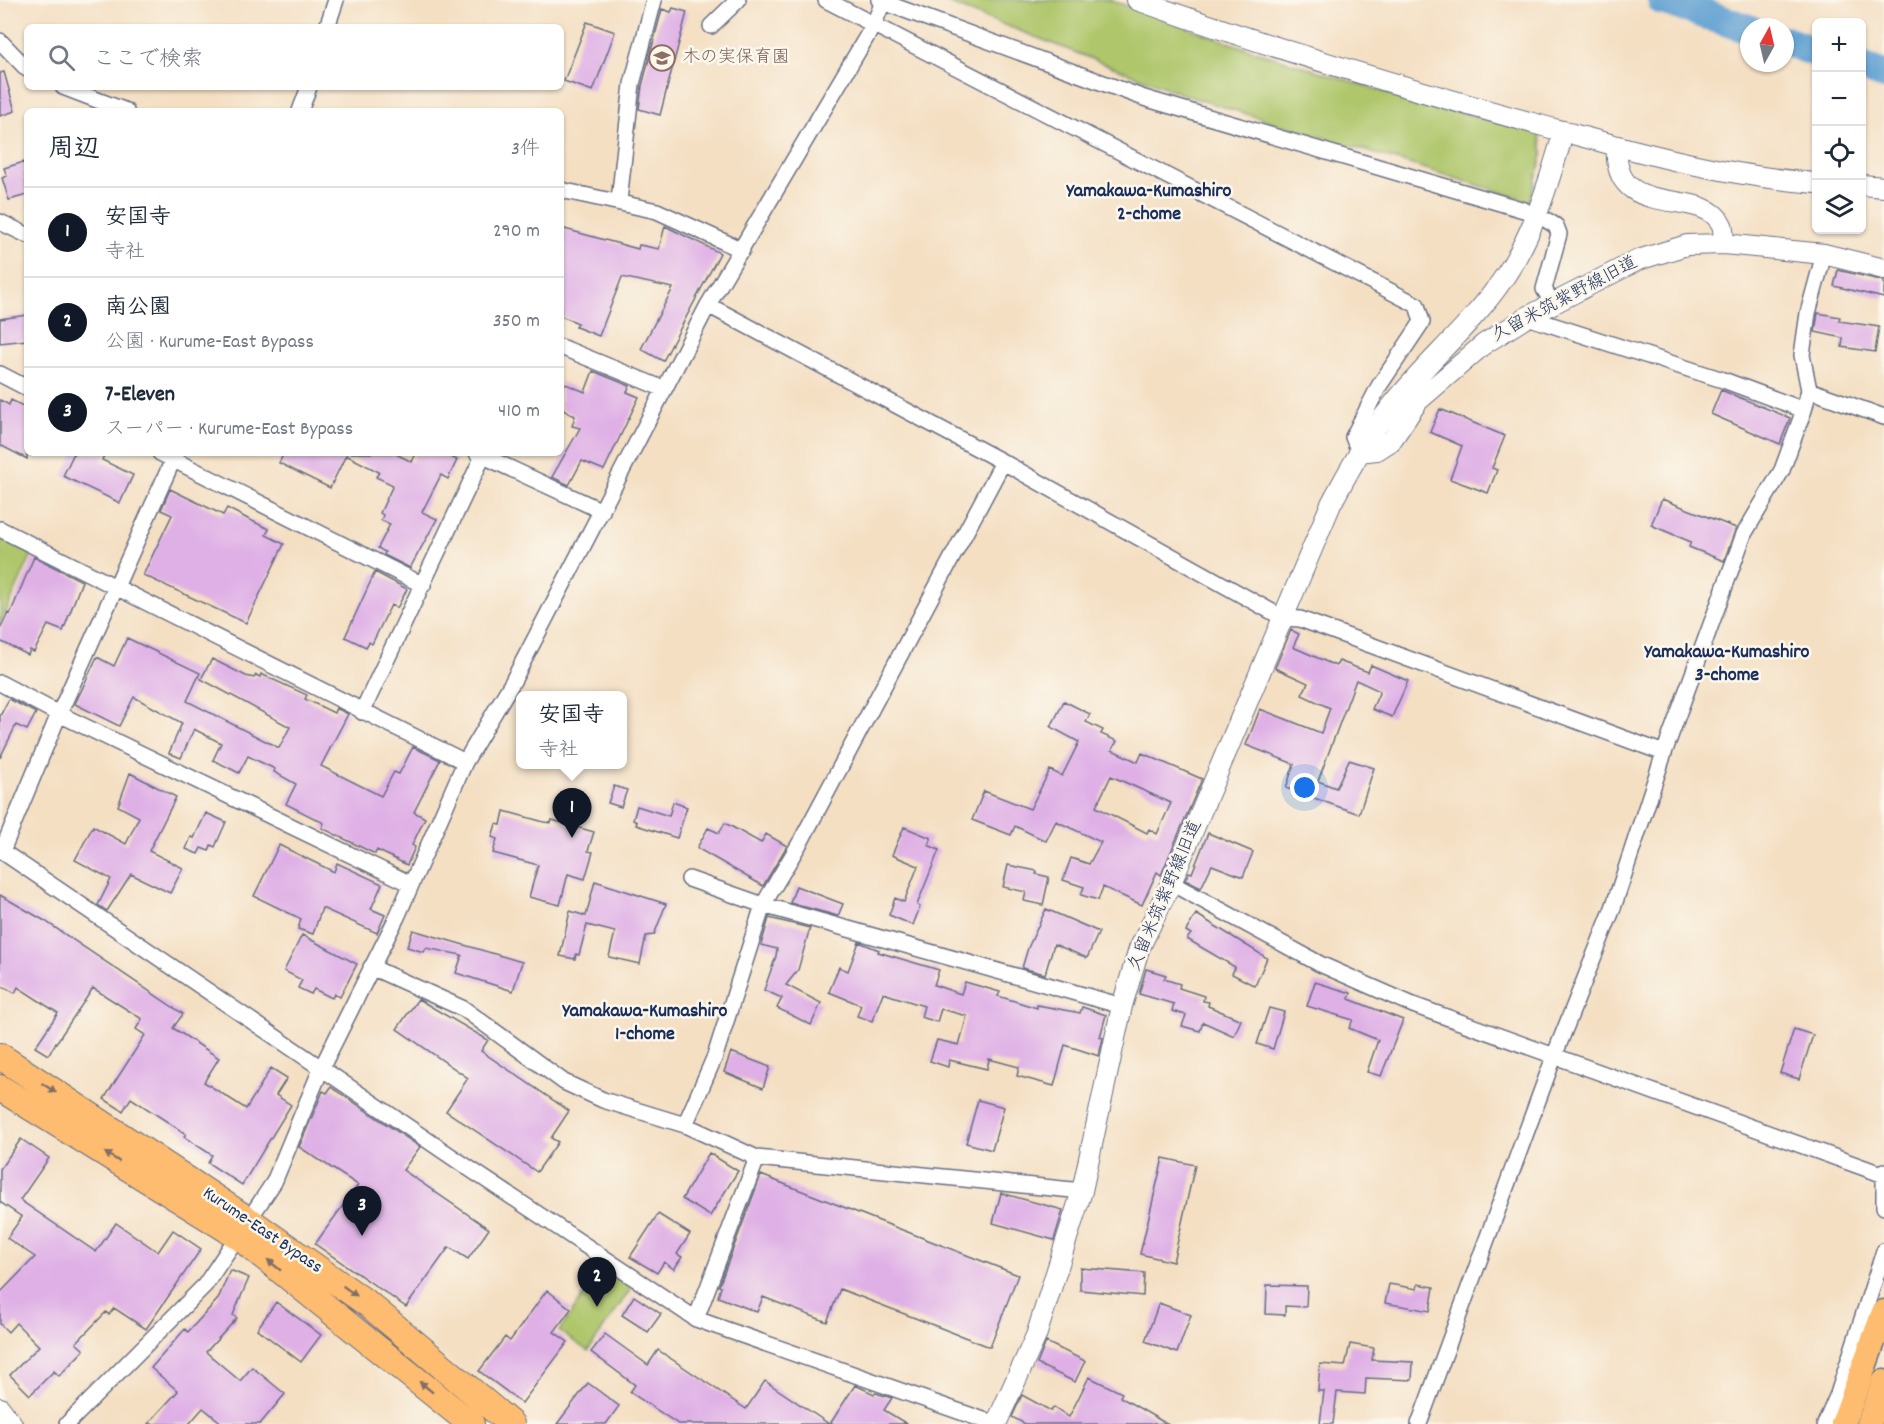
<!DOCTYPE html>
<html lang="ja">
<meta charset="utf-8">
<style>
body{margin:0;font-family:Dekko,"Klee One",sans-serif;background:#f6f6f7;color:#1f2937}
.controls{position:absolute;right:18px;top:18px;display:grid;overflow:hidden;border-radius:9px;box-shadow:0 2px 4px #0004}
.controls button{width:54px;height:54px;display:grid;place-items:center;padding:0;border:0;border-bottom:2px solid #e0e1e3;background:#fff;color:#1f2937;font:30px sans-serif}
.compass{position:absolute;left:1740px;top:18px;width:54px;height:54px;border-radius:50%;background:#fff;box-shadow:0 2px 4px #0004;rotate:8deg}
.you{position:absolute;left:1305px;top:788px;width:21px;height:21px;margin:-15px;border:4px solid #fff;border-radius:50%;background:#1a73e8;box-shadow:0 0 0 9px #1a73e833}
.badge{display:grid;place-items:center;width:39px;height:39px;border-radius:50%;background:#111827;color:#fff;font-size:20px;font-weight:700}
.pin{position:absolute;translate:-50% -50px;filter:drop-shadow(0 2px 3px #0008)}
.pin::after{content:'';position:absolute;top:32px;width:21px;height:18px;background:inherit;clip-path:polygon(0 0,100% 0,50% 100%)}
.popup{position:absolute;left:516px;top:691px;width:111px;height:78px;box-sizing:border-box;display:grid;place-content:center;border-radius:9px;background:#fff;filter:drop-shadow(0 2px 4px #0005);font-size:20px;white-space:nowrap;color:#747a83}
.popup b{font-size:22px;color:#1f2937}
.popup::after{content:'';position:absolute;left:50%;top:100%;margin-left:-12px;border:12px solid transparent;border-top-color:#fff}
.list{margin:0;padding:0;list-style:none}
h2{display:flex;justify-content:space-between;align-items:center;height:78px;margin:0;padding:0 24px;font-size:26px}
h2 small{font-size:20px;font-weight:400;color:#747a83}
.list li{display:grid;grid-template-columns:39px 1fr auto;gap:18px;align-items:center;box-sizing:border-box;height:90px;padding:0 24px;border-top:2px solid #e0e1e3}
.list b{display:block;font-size:22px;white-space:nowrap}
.list p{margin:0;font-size:20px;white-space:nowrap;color:#747a83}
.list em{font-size:20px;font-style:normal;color:#747a83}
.icon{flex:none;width:33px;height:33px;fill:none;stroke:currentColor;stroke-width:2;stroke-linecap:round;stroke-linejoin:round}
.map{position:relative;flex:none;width:1884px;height:1424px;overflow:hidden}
.search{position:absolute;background:#fff;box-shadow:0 2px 4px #0004;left:24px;top:24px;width:540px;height:66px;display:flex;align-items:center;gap:15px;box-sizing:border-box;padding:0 21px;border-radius:9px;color:#747a83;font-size:22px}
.panel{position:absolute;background:#fff;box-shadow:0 2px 4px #0004;left:24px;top:108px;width:540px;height:348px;border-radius:9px}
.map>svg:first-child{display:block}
.green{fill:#afc66b;stroke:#657a64;stroke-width:1.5}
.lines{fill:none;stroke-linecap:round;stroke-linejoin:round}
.river{stroke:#60a0d2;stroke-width:30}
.building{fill:#dfb0e6;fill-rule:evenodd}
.minor-casing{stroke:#676d81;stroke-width:18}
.tertiary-casing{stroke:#676d81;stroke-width:22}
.primary-casing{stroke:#676d81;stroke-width:27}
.trunk-casing{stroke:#676d81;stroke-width:28}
.minor{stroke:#fff;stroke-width:15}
.tertiary{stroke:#fff;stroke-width:20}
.primary{stroke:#fdbc6f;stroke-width:24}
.trunk{stroke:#fdbc6f;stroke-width:26}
.oneway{fill:#816e66}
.labels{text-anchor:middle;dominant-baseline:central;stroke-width:5;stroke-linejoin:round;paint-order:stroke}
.education-label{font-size:18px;fill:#785e54;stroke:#fbf7ec;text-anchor:start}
.street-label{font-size:18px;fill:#1b2f5e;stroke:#fbf7ec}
.neighbourhood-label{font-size:20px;font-weight:bold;fill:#1b2f5e;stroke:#fbf7ec}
</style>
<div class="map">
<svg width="1884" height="1424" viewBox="0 0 1884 1424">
<rect width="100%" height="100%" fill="#fbf7ec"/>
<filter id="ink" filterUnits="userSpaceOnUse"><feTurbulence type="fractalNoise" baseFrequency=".0167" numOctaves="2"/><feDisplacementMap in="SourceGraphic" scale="12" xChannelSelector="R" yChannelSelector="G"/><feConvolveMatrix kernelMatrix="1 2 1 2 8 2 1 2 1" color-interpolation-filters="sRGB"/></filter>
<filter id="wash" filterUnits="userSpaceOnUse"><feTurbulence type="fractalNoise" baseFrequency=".008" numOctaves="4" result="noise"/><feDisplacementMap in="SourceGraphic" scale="24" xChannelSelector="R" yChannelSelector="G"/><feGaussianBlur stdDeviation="1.35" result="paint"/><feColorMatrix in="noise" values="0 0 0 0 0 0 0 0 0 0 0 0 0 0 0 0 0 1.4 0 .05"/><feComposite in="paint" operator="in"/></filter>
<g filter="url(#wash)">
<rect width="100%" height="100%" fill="#f4dfc3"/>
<!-- green -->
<path class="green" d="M 940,0 L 1110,0 L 1242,47 L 1416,102 L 1539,132 L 1543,152 L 1530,201 L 1188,96 Z
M 0,537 L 32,554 L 0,625 Z
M 606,1263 L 635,1283 L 588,1351 L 559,1331 Z"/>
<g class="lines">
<!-- river -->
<path class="river" d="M 1662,0 L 1749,29
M 1785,41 L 1816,52
M 1862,67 L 1884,75"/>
</g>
<g id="blocks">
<!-- building -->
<path class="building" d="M 673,8 L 687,12 L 660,115 L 639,109 L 642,86 L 662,9 L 671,12 Z
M 587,22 L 615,32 L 593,91 L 564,81 Z
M 4,72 L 15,111 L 0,116 L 0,73 Z
M 24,162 L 27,195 L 9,200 L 2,178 L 7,176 L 4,168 Z
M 665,226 L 720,253 L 663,361 L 641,349 L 673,288 L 622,277 L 599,336 L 576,327 L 578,323 L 561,316 L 561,228 L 638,249 L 639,245 L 659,249 Z
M 1838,270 L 1884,281 L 1884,298 L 1834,286 Z
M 1818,313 L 1840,317 L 1839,321 L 1879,327 L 1875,352 L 1842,347 L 1843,338 L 1815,332 Z
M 27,315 L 27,340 L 0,343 L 0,319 Z
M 593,371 L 630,386 L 627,392 L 639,397 L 604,470 L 582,461 L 569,485 L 552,477 L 580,428 L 572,426 L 575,416 L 561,409 L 561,382 L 585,392 Z
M 1721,390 L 1790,418 L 1780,444 L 1711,414 Z
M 0,400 L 9,405 L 11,400 L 27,408 L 27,459 L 0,445 Z
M 1440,409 L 1505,436 L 1492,468 L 1497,470 L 1488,493 L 1450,479 L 1462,446 L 1430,432 Z
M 74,453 L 105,453 L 102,460 L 133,475 L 120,503 L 63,476 Z
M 284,453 L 394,453 L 412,462 L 416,453 L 443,453 L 457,460 L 448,479 L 441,475 L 422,512 L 437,519 L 410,568 L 384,555 L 385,552 L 378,548 L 390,524 L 381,520 L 383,515 L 380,513 L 393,485 L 376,477 L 379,472 L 346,455 L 330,488 L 279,463 Z
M 170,489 L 223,515 L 227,508 L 248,519 L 269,529 L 266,535 L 284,544 L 246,623 L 143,575 L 172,515 L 161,510 Z
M 1662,499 L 1736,528 L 1724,561 L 1689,547 L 1691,542 L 1651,525 Z
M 34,557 L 82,581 L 63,631 L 48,625 L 34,652 L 30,650 L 28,655 L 0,641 L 0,629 L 8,613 L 10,614 Z
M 375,572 L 407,589 L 397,608 L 391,605 L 372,644 L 369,642 L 366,647 L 345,637 Z
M 1291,630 L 1299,634 L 1293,647 L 1336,666 L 1339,661 L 1368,672 L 1371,665 L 1408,681 L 1392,717 L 1372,709 L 1380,691 L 1356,680 L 1318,781 L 1336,788 L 1349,760 L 1374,768 L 1359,814 L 1286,788 L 1294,764 L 1246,745 L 1260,709 L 1321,733 L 1330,708 L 1302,695 L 1308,683 L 1275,668 Z
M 127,638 L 200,673 L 187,701 L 279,748 L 290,727 L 201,679 L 212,659 L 246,676 L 254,678 L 256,675 L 260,677 L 261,674 L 307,695 L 305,699 L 334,713 L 336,708 L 348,714 L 321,766 L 381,796 L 394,772 L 399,774 L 413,747 L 440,760 L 414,812 L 425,818 L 412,845 L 415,847 L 407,865 L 377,850 L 375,854 L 322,828 L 324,823 L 286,804 L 296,784 L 274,772 L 275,769 L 248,756 L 239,773 L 213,760 L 221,743 L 194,729 L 181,758 L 169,753 L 182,723 L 134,697 L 119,726 L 75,704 L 97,657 L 114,666 Z
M 9,699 L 36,713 L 27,730 L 16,725 L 0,758 L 0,716 Z
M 1064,701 L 1090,714 L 1086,722 L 1103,730 L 1101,734 L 1117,741 L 1112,750 L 1138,762 L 1142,753 L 1202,779 L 1161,875 L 1157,872 L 1142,905 L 1103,887 L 1098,900 L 1081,895 L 1084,887 L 1063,880 L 1071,858 L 1089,864 L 1101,842 L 1056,821 L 1046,841 L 1015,826 L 1011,835 L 972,820 L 984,791 L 1030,809 L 1050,770 L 1062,776 L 1079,742 L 1051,727 ZM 1111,776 L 1171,803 L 1157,834 L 1149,829 L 1147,833 L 1096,807 Z
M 130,773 L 176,797 L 149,851 L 183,868 L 170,893 L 131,874 L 107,911 L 98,905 L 111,879 L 75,860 L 93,826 L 126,844 L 139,817 L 118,806 Z
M 614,786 L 627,790 L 621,807 L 608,803 Z
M 673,802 L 687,807 L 677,838 L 636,825 L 637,822 L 633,820 L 637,806 L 669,816 Z
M 504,811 L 544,822 L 551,823 L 552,820 L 594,832 L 588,851 L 593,852 L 585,879 L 568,874 L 560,905 L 529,897 L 538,865 L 493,853 L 497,839 L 492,837 L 496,824 L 501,825 Z
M 206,813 L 226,822 L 215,847 L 211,845 L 209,851 L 201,848 L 198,854 L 186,849 L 191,837 L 194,838 Z
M 725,823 L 761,843 L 766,834 L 787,846 L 763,886 L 697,848 L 708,828 L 719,833 Z
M 904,827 L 931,838 L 928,845 L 939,850 L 917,905 L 920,907 L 913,925 L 889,915 L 895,898 L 904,902 L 918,866 L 892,855 Z
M 1208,833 L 1253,852 L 1243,877 L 1212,865 L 1201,888 L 1185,880 L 1189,872 L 1192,873 Z
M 279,845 L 334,872 L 337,863 L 382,884 L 371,909 L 385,915 L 377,933 L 322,908 L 313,934 L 298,929 L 301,919 L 254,896 Z
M 1008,865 L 1037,871 L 1036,874 L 1049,877 L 1043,905 L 1024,901 L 1026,892 L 1003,887 Z
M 595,881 L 666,904 L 654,935 L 646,936 L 640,964 L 609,957 L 615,932 L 587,925 L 579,955 L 576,954 L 575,959 L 560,956 L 570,911 L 586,916 Z
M 796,886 L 843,904 L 838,916 L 790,903 Z
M 0,895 L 45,921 L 183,1014 L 173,1028 L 219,1058 L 204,1082 L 246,1109 L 271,1068 L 287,1078 L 276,1095 L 291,1105 L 242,1185 L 208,1163 L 212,1155 L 184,1137 L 186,1134 L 131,1098 L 123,1111 L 104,1099 L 145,1035 L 136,1029 L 142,1019 L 93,988 L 48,1055 L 35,1047 L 58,1013 L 18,987 L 15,993 L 0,985 Z
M 1046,909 L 1099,932 L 1087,958 L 1054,944 L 1045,974 L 1022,968 L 1028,948 Z
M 1196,914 L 1267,958 L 1255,986 L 1232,974 L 1235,967 L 1187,939 L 1191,934 L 1186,931 Z
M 769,918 L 810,928 L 798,970 L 786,985 L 821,1003 L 811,1025 L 777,1008 L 782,998 L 764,990 L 776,956 L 777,949 L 761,945 Z
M 413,930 L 522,962 L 513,991 L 456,973 L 462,955 L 426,948 L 424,952 L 407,947 Z
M 302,935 L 357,964 L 340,997 L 334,994 L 332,998 L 314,989 L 311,994 L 298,988 L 302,980 L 284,971 Z
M 859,942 L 879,950 L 878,952 L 939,970 L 934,985 L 961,994 L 965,982 L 1000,992 L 998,996 L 1037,1008 L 1037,1005 L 1080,1013 L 1082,1007 L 1106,1015 L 1100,1037 L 1103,1038 L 1099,1056 L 1065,1045 L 1054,1086 L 1017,1076 L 1019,1067 L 989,1059 L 987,1069 L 949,1060 L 948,1067 L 930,1061 L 937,1040 L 959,1045 L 967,1016 L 941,1009 L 937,1022 L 921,1017 L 924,1006 L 883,993 L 872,1021 L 857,1016 L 861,1005 L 829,992 L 839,967 L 848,971 Z
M 1146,969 L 1166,975 L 1164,979 L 1180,984 L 1179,988 L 1204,996 L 1203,1001 L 1209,1002 L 1208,1006 L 1241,1020 L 1234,1036 L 1203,1022 L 1200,1031 L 1182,1026 L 1186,1015 L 1172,1011 L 1174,1004 L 1139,994 Z
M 1315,982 L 1351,993 L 1349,999 L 1403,1020 L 1381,1076 L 1367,1072 L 1378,1040 L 1349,1028 L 1353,1020 L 1307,1006 Z
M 418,999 L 488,1040 L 481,1051 L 569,1111 L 551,1138 L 558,1142 L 537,1172 L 446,1111 L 468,1078 L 397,1029 Z
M 1269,1008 L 1284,1012 L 1273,1049 L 1257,1044 Z
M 1794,1029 L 1813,1035 L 1799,1079 L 1780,1073 Z
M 731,1052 L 770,1067 L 763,1088 L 724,1072 Z
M 331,1087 L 420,1147 L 403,1170 L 489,1229 L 468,1259 L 449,1247 L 406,1307 L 315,1244 L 358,1185 L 299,1147 L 323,1091 L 327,1093 Z
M 978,1100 L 1004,1107 L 992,1150 L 966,1143 Z
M 21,1139 L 49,1158 L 20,1200 L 96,1252 L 116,1223 L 158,1252 L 173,1230 L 201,1249 L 146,1329 L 114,1308 L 109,1315 L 106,1312 L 76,1343 L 84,1350 L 59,1376 L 54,1371 L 30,1395 L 10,1375 L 39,1346 L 16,1323 L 8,1332 L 0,1324 L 0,1293 L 35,1257 L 7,1238 L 22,1217 L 0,1202 L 0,1169 Z
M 709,1153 L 738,1171 L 710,1216 L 682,1199 Z
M 1163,1158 L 1195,1165 L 1173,1262 L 1140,1254 Z
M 761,1175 L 1018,1275 L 990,1347 L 840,1289 L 827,1322 L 763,1297 L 757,1312 L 718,1297 L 721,1287 L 719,1286 Z
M 1001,1193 L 1063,1210 L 1054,1240 L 993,1223 Z
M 658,1214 L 690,1234 L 677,1254 L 682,1257 L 674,1269 L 664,1262 L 657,1273 L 630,1257 Z
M 1080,1268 L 1144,1273 L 1143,1296 L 1080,1290 Z
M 230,1270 L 249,1278 L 233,1315 L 237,1318 L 206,1352 L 240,1381 L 252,1367 L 285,1394 L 260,1424 L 223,1424 L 203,1408 L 189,1424 L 148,1424 L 178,1391 L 151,1368 L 185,1329 L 188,1332 L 218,1299 Z
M 1389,1284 L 1417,1289 L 1418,1284 L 1434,1287 L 1430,1311 L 1385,1303 Z
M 1267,1285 L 1307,1286 L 1306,1307 L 1285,1306 L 1285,1315 L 1266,1314 Z
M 547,1290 L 571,1309 L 554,1332 L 568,1342 L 522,1403 L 479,1371 L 505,1337 L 510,1341 Z
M 634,1296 L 661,1314 L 648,1332 L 622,1315 Z
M 276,1302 L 321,1335 L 301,1362 L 257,1329 Z
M 1159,1303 L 1191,1315 L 1177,1353 L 1145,1341 Z
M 605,1334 L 648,1365 L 658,1350 L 746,1409 L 765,1381 L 829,1424 L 678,1424 L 630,1392 L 635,1385 L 591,1352 Z
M 1046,1342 L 1085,1361 L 1075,1382 L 1037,1364 Z
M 1350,1344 L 1374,1348 L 1372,1360 L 1413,1362 L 1412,1380 L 1366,1378 L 1365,1394 L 1337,1392 L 1333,1424 L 1320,1424 L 1324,1391 L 1318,1391 L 1320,1364 L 1345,1366 Z
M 1089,1377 L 1122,1393 L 1120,1397 L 1167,1424 L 1025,1424 L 1012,1417 L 1022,1395 L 1051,1411 L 1054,1407 L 1069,1417 Z
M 588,1383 L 619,1406 L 606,1424 L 557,1424 Z
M 855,1385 L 874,1394 L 876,1393 L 892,1398 L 884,1410 L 907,1424 L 830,1424 Z"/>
</g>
</g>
<g filter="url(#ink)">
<use href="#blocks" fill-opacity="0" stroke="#676d81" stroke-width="1.5"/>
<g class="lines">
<!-- minor casing -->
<g class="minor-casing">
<path id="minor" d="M 826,0 L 1417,305 L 1422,322 L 1379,386 L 1353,437 L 1359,452
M 883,2 L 1144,98 L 1524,210
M 711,26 L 738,0
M 327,27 L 336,0
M 0,41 L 27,69
M 63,87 L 126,111
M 300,111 L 309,87
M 561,190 L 657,211 L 742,250
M 619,201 L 632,84 L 654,0
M 1548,221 L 1556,226 L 1559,234 L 1544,289 L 1553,304
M 0,222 L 27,235
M 708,305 L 1003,462 L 1283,618 L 1300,619 L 1664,753
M 1527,317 L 1726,381 L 1804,410
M 561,347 L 664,389
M 0,374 L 27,388
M 1809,390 L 1884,417
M 160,453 L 423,585
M 477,453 L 602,511
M 0,529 L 465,762 L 397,917 L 321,1069 L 274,1182 L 205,1285 L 67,1424
M 0,683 L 59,714 L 411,884
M 362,712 L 483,456
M 465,762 L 513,681 L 708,305 L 873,26 L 883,2 L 879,0
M 0,850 L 461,1163 L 696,1319 L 995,1424
M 2,851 L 59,714 L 176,453
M 689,879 L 763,905 L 1122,1006
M 1171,883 L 1320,964 L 1413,1005 L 1884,1175
M 371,967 L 464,1009 L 564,1082 L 603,1100 L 685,1125 L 757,1158 L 1082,1191
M 685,1125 L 715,1056 L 763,905 L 801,841 L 1003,462
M 1884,1171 L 1884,1207
M 696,1319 L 757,1158
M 1419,1424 L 1555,1054 L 1613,908 L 1664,753 L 1744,534 L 1782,470 L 1804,410 L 1809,390 L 1802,355 L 1808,313 L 1824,254
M 1825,1424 L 1838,1394 L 1884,1251"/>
</g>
<!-- tertiary casing -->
<g class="tertiary-casing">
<path id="tertiary" d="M 1137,0 C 1268,47 1402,87 1536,124 C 1628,149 1721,176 1816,183
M 1617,146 C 1611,224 1704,184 1722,225 C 1724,230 1723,239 1724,244
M 1862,185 L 1884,187
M 1359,452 L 1377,450 L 1391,441 L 1418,401 L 1484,344 L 1527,317 L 1638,260 L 1687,245 L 1724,244 L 1824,254 L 1884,269
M 0,1408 L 12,1424
M 996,1424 L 1036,1336 L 1082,1191 L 1122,1006 L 1139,949 L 1171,883 L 1331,504 C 1349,470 1367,437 1391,407 C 1426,362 1471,326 1503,279 C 1533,236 1549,182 1564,131"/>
</g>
<!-- primary casing -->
<g class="primary-casing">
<path id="primary" d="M 1843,1424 L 1884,1312
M 1869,1424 L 1884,1382"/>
</g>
<!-- trunk casing -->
<g class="trunk-casing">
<path id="trunk" d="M 0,1056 L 250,1221 L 368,1304 L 511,1424
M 0,1088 L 238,1236 L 471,1424"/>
</g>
<!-- minor -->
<use href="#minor" class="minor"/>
<!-- tertiary -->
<use href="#tertiary" class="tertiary"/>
<!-- primary -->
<use href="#primary" class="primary"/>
<!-- trunk -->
<use href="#trunk" class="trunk"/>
</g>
<!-- one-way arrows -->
<defs><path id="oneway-solid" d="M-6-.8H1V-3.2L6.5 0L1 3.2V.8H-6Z" transform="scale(1.5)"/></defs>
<g class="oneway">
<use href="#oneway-solid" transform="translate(49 1088) rotate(33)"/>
<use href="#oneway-solid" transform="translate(112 1157) rotate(-148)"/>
<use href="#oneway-solid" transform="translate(274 1265) rotate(-141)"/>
<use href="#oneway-solid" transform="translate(350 1291) rotate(35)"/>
<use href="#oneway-solid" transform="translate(426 1387) rotate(-141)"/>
</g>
</g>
<!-- icons -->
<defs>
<g id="school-ring" transform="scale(1.35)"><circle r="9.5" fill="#fbf7ec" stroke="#8d6e63" stroke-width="1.5"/><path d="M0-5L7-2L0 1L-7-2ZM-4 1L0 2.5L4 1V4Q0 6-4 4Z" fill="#8d6e63"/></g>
</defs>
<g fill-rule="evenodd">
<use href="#school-ring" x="662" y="58"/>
</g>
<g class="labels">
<!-- education labels -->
<g class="education-label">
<text x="682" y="58">木の実保育園</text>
</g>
<!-- street labels -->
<g class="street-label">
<text transform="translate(1565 300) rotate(-28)">久留米筑紫野線旧道</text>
<text transform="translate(1166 896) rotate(-67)">久留米筑紫野線旧道</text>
<text transform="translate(262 1231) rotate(34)">Kurume-East Bypass</text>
</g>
<!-- neighbourhood labels -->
<g class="neighbourhood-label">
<text x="1149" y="192">Yamakawa-Kumashiro<tspan x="1149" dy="23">2-chome</tspan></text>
<text x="1727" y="653">Yamakawa-Kumashiro<tspan x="1727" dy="23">3-chome</tspan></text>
<text x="645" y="1012">Yamakawa-Kumashiro<tspan x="645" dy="23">1-chome</tspan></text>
</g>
</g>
</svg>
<div class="controls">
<button>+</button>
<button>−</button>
<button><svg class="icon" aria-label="locate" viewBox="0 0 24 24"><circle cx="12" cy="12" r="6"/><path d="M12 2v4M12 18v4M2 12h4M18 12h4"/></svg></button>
<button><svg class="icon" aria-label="layers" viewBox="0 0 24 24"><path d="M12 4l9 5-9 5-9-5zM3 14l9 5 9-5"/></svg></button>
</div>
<svg class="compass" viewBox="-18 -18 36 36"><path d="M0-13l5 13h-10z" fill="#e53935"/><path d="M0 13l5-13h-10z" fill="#747a83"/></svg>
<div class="you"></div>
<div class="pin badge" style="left:572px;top:838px">1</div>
<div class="popup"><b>安国寺</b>寺社</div>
<div class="pin badge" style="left:597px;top:1307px">2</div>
<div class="pin badge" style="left:362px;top:1236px">3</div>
<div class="search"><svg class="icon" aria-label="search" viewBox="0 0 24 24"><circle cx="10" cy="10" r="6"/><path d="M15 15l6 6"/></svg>ここで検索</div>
<section class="panel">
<h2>周辺<small>3件</small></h2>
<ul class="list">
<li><span class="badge">1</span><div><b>安国寺</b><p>寺社</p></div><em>290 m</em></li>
<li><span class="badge">2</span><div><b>南公園</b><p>公園 · Kurume-East Bypass</p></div><em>350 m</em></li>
<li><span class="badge">3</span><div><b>7-Eleven</b><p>スーパー · Kurume-East Bypass</p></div><em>410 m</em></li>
</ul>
</section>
</div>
